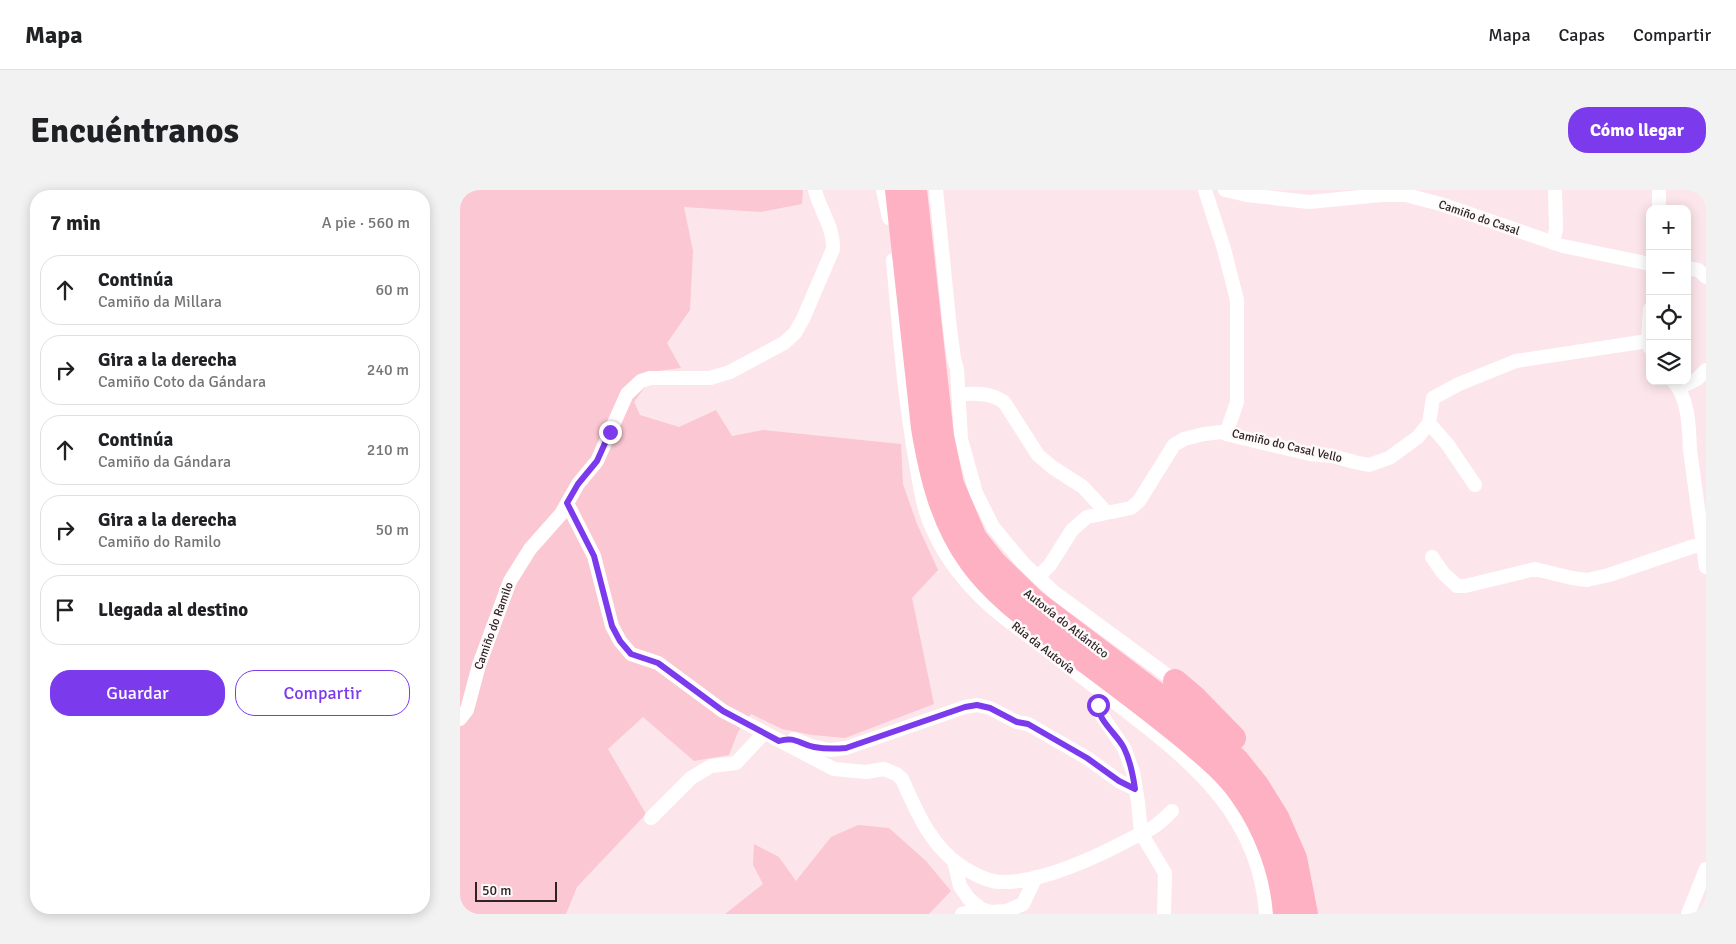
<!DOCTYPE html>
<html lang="es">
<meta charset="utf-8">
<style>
body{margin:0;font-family:Signika,sans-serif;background:#f2f2f2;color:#202124}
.controls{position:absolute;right:15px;top:15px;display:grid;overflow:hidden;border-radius:10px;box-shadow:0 2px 12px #0003}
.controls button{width:45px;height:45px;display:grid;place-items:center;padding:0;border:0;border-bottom:1px solid #e0e0e0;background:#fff;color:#202124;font:25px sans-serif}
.scale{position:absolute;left:15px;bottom:12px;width:82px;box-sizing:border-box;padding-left:5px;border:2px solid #2e2325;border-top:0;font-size:14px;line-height:18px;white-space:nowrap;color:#2e2325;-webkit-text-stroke:4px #fef9fa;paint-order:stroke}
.stop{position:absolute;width:15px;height:15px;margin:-11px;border:4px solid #7c3aed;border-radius:50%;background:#fff}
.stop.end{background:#7c3aed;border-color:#fff;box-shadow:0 1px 5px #0008}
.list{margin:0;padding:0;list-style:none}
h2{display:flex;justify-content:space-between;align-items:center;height:65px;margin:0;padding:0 20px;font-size:21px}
h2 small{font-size:16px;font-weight:400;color:#757577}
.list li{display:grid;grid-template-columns:32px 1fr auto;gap:15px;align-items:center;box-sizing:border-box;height:70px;margin:0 10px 10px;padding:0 10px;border:1px solid #e0e0e0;border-radius:20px}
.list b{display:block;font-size:19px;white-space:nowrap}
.list p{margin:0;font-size:16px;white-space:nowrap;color:#757577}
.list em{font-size:16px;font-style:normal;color:#757577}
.actions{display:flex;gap:10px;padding:15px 20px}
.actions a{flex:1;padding:11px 0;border:1px solid #7c3aed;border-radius:20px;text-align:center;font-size:18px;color:#7c3aed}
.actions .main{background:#7c3aed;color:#fff}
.icon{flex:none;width:28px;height:28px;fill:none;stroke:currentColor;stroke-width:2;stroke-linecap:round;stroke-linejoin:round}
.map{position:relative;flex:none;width:1246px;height:724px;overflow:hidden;border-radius:20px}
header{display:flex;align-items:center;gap:30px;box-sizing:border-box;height:70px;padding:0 25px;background:#fff;border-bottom:1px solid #e0e0e0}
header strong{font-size:24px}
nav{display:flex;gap:28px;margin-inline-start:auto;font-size:18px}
.intro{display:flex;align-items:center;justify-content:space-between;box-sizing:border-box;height:120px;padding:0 30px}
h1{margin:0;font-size:35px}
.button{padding:12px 22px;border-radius:20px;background:#7c3aed;color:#fff;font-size:18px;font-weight:700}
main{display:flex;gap:30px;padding:0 30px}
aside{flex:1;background:#fff;border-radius:20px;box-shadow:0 2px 12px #0003}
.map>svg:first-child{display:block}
.green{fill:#fac7d2}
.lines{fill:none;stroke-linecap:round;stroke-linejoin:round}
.minor{stroke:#fff;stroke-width:14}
.motorway{stroke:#fdb1c3;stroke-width:24}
.route{stroke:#7c3aed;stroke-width:6}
.labels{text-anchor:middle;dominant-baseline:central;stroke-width:5;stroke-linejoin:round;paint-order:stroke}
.street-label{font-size:12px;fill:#2e2325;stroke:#fef9fa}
</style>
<header>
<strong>Mapa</strong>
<nav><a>Mapa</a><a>Capas</a><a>Compartir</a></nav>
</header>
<div class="intro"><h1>Encuéntranos</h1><a class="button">Cómo llegar</a></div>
<main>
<aside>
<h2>7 min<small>A pie · 560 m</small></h2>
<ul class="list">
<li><svg class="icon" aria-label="ahead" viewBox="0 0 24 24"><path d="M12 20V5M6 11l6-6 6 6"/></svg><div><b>Continúa</b><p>Camiño da Millara</p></div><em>60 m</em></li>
<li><svg class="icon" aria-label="right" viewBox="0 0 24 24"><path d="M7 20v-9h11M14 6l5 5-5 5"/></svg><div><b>Gira a la derecha</b><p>Camiño Coto da Gándara</p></div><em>240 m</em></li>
<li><svg class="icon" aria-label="ahead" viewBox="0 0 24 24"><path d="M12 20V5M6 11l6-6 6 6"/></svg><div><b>Continúa</b><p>Camiño da Gándara</p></div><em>210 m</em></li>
<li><svg class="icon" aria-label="right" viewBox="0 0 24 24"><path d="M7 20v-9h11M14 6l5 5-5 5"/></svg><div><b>Gira a la derecha</b><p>Camiño do Ramilo</p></div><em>50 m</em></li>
<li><svg class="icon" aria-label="arrive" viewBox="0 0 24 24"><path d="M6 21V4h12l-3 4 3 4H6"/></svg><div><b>Llegada al destino</b></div></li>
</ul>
<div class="actions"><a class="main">Guardar</a><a>Compartir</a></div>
</aside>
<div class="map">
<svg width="1246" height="724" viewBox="0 0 1246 724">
<rect width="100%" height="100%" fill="#fde6eb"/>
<!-- green -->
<path class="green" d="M 0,0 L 343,0 L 342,14 L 301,22 L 224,17 L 233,61 L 230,120 L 207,153 L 221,178 L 197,181 L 174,212 L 180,225 L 219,237 L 256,220 L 272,246 L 303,240 L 441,254 L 443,294 L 457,334 L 478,380 L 452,408 L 474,514 L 385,548 L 352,545 L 322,539 L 291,524 L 278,542 L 269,565 L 234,571 L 183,527 L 148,559 L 186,624 L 117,697 L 106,724 L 0,724 Z
M 398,635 L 429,638 L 466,671 L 491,701 L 469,724 L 265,724 L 303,694 L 293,675 L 294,654 L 319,667 L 336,691 L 371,647 Z"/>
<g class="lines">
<!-- minor -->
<path class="minor" d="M 423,0 L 429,28
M 476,0 L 490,139 L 494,169 L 497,179 L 501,249 L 516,303 L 533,337 L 563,373 L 595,403 L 715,491
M 745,0 L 764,59 L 777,110 L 777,212 L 766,244 L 850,264 L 873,266 L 894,272 L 909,275 L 929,268 L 958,247 L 969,233 L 973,208 L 999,194 L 1056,171 L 1188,151
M 765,0 L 787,5 L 849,12 L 921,5 L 946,5 L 984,15 L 1103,56 L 1190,74
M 1199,19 L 1199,0
M 1093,53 L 1096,39 L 1095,0
M 433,70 C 439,137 444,206 456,273 C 460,296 463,321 474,342 C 486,369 507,395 529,415 C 542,427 557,437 570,447 C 601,471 632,495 662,518 C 734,573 800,627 806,724
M 1227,78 L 1238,80 L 1246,87
M 1190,158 L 1188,151 L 1190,119
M 1213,191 C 1229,208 1229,238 1230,260 L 1246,377
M 1219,198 L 1237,189 L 1246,180
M 499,204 C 515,204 530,202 544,212 L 578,265 L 592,277 L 623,297 L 646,322
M 969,233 L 988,255 L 1015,295
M 107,313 L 134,366 L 152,436 L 160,451 L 171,464 L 198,473 L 263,521 L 374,579 L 406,582 L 424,579 L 436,584 L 442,589 C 457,622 470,655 501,676 C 511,683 527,691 539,692 C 582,694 641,665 678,645 C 683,642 688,641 692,638 C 699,634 706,627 712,621
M 972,367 L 983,383 L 997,396 L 1005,396 L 1075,379 L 1112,388 L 1127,390 L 1149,385 L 1243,353
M 578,387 L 590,375 L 612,340 L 627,327 L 671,318 L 679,311 L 714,255 L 724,249 L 744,244 L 762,242 L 766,244
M 644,504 L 638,515 L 638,520 L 664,558 L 673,582 L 678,612 L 681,643 L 705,683 L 704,724
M 0,529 L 7,520 L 19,475 L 50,391 L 70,359 L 101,324 L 118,294 L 137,271 L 167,204 L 181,191 L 190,188 L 250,188 L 270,182 L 324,153 L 335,143 L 343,129 L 373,59 C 374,37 360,21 355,0
M 334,549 L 351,556 L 370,560 L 386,558 L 505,517 L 517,515 L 530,518 L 557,532 L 568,534 L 627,568 L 659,591 L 675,599
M 191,628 L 231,588 L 251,576 L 276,573 L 304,543
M 494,671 L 500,696 L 509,709 L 521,719 L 530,722 L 547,721 L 563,714 L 576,687
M 502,724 L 521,719
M 1228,724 L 1246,679"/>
<!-- motorway -->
<path class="motorway" d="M 437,0 L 463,238 C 471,286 482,332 511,372 C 534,404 566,427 597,450 C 641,483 684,514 726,549 C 745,565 768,584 782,605 C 806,639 822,682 825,724
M 455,0 L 482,246 L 492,294 L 515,348 L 534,372 L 574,411 L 743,539 L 777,570 L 797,595 L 817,627 L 835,668 L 846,724
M 715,491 L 734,507 L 774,548"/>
</g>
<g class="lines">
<!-- route -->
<path class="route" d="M 150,242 L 137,271 L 118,294 L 107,313 L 134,366 L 152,436 L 160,451 L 171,464 L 198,473 L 263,521 L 319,551 C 335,546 339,554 354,557 C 365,559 374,559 386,558 L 505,517 L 517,515 L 530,518 L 557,532 L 568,534 L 627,568 L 659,591 L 675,599 C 673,585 670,570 664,558 C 657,544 638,531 638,515"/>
</g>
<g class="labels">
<!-- street labels -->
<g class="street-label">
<text transform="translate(1019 28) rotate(19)">Camiño do Casal</text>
<text transform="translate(827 256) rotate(13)">Camiño do Casal Vello</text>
<text transform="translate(606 434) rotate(38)">Autovía do Atlántico</text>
<text transform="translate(34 436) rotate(-70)">Camiño do Ramilo</text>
<text transform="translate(583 458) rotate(38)">Rúa da Autovía</text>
</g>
</g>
</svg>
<div class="controls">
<button>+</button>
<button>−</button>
<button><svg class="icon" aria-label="locate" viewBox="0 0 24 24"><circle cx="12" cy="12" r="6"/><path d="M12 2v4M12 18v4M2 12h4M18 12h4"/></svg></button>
<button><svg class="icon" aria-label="layers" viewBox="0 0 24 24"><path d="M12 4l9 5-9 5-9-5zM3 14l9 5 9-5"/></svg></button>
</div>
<div class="scale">50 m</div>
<div class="stop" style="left:638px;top:515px"></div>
<div class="stop end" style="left:150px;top:242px"></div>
</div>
</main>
